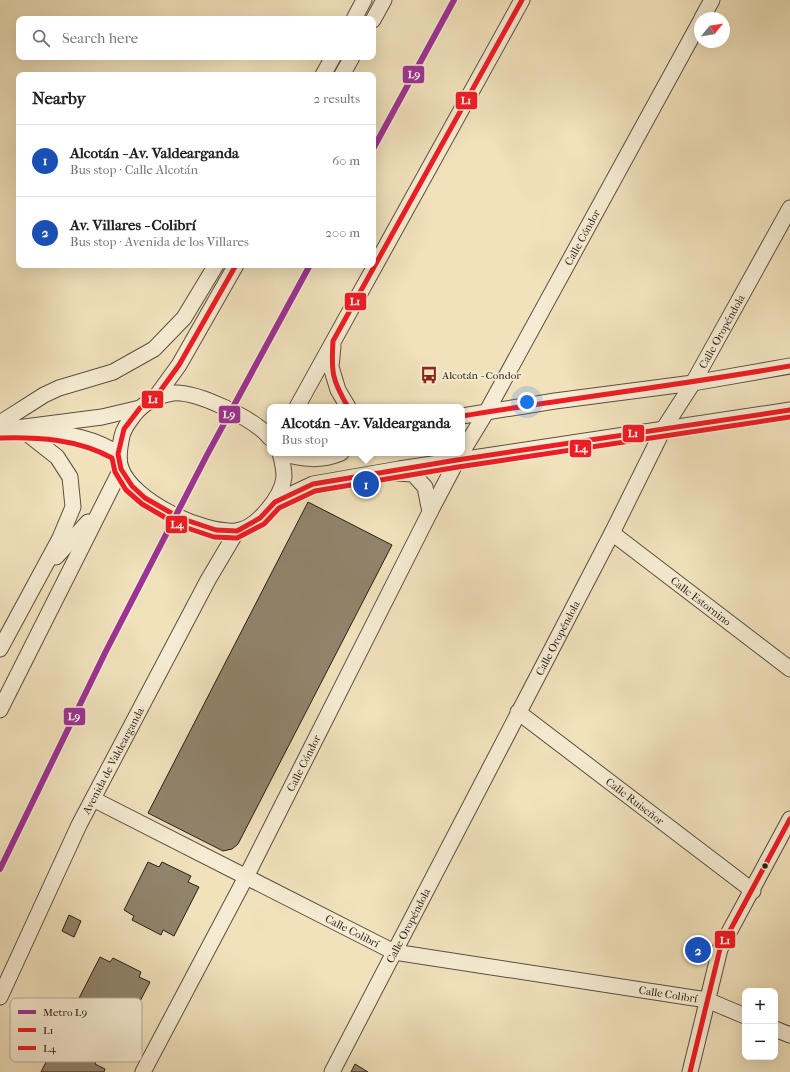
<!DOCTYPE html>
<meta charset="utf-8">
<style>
body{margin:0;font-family:"IM FELL French Canon",serif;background:#f2f2f2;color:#202124}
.controls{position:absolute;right:12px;bottom:12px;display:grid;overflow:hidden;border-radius:8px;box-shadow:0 4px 16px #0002}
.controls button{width:36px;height:36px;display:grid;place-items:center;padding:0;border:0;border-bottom:1px solid #e0e0e0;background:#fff;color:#202124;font:20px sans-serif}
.compass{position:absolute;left:694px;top:12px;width:36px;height:36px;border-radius:50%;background:#fff;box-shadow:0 4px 16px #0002;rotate:60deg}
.you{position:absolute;left:527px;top:402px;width:14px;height:14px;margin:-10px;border:3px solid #fff;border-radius:50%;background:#1a73e8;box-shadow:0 0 0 6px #1a73e833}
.badge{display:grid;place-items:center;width:26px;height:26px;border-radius:50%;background:#ea580c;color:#fff;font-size:13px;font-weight:700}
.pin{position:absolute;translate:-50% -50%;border:2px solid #fff;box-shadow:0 1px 4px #0006}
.popup{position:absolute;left:267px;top:404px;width:198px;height:52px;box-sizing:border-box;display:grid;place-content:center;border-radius:8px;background:#fff;filter:drop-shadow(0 1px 3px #0005);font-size:13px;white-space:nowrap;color:#757577}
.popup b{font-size:15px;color:#202124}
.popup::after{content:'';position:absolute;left:50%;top:100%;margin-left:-8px;border:8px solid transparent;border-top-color:#fff}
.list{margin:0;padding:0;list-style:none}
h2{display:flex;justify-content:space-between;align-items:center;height:52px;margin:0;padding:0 16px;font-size:17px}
h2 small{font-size:13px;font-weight:400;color:#757577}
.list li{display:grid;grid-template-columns:26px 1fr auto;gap:12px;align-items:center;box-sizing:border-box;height:72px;padding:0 16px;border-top:1px solid #e0e0e0}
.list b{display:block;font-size:15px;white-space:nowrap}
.list p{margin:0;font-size:13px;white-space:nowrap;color:#757577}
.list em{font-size:13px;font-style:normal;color:#757577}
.icon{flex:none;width:22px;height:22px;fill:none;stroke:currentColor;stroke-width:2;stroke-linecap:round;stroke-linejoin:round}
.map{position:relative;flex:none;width:790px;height:1072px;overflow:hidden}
.search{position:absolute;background:#fff;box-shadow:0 4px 16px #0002;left:16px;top:16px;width:360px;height:44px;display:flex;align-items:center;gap:10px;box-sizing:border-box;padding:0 14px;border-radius:8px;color:#757577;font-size:15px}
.panel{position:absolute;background:#fff;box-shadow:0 4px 16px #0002;left:16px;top:72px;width:360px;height:196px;border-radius:8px}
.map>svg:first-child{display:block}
.building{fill:#91846c;stroke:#291e16}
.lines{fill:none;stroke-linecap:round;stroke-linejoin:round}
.street-casing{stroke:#5b4f40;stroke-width:17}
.street{stroke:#f6ecd3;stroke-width:15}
.bus-1-casing{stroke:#f6ecd3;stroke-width:8}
.bus-2-casing{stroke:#f6ecd3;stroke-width:8}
.bus-1{stroke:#ee1c25;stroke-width:5}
.bus-2{stroke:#ee1c25;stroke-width:5}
.metro-1-casing{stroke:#f6ecd3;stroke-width:9}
.metro-1{stroke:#9c3293;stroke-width:6}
.bus-dot{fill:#291e16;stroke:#f6ecd3;stroke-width:1.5}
.labels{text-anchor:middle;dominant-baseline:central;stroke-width:3.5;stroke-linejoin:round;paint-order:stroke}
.street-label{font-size:11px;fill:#291e16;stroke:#f6ecd3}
.poi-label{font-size:11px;fill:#291e16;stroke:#f6ecd3;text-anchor:start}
.key{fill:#f6ecd3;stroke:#b8ae9a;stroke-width:1}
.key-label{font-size:11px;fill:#291e16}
.line-badge{stroke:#f6ecd3;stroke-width:1.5}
.badge-label{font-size:11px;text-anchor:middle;font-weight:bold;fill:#fff}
</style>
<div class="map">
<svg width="790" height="1072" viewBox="0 0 790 1072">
<rect width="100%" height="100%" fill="#f1e2bc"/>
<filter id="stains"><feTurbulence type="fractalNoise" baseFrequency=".005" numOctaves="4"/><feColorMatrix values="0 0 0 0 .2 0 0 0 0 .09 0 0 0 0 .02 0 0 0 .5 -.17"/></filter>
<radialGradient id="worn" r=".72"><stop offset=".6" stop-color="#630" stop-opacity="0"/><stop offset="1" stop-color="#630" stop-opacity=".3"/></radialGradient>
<!-- building -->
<path class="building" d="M 308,502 L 392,545 L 238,844 L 232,849 L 223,851 L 148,813 Z
M 148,862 L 159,867 L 162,862 L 191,876 L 188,882 L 199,887 L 174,936 L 163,930 L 161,935 L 132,920 L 134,916 L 124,910 Z
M 69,915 L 81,921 L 74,937 L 62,931 Z
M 100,957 L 110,962 L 113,958 L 141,972 L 139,977 L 150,982 L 125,1030 L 115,1025 L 112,1030 L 84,1015 L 86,1011 L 75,1006 Z
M 55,1044 L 66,1050 L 68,1044 L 97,1059 L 95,1064 L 105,1069 L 104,1072 L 41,1072 Z
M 355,1064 L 368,1072 L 351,1072 Z"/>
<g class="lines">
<!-- street casing -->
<g class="street-casing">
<g id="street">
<path d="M 702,18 L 712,0"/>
<path d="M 354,19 L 364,0"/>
<path d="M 373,20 L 384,0"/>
<path d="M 323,75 L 333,57"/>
<path d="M 342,75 L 352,57"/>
<path d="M 333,346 L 331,367 L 338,390 L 348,407"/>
<path d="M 155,398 L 179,365 L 236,265"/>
<path d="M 297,407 L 522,0"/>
<path d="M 462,416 L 555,401 L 693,383 L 790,366"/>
<path d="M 0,423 L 44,395 L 59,388 L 113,372 L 154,349 L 184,318 L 216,265"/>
<path d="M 0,430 L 102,417 L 140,408"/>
<path d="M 41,432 C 69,434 95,438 118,454"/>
<path d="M 270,438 C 255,419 197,391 173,393 C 158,395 143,403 134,415 C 129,422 124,427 122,436 C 120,446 117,458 121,468 C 132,501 203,534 236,531 C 256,529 282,497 284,477 C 284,470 282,460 280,453"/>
<path id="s1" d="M 462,452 L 487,411 L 700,22"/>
<path d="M 280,453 C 304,459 318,462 341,453"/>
<path d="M 396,473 L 413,474 L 425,487 L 430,512"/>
<path d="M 275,502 L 313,484 L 399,469 L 790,410"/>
<path id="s2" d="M 612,533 L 790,669"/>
<path d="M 56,557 L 88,522"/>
<path d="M 0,649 L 60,538 L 73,507 L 70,477 L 57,457 L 24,431"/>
<path d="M 0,710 L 121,469"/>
<path id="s3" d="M 518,712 L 753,891"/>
<path id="s4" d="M 93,799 L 394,952 L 707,1000 L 745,1016"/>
<path id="s5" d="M 0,997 L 79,825 L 208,580 L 237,531"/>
<path d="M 775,1029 L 790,1035"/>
<path id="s6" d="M 143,1072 L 246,877 L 430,512 L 461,453"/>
<path id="s7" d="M 332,1072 L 612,533 L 664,428 L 693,383 L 790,208"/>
<path d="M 690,1072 L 720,949 L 790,819"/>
</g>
</g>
<!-- street -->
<use href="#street" class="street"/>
<!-- bus-1 casing -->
<g class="bus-1-casing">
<path id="bus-1" d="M 236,265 L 179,365 L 155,398 L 140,408 L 124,429 L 118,454 L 121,469 L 132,486 L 145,498 L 180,518 L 216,530 L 237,531 L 260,518 L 275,502 L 313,484 L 457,460 L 790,410
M 348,407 C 332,380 331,372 333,341 L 522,0
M 462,416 C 571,398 681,385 790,366
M 690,1072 L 720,949 L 790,819"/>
</g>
<!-- bus-2 casing -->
<g class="bus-2-casing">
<path id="bus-2" d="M 0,438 C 39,437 77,439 112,458 L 115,472 L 126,490 L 142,504 L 178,525 L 214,537 L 237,538 L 264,524 L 279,508 L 315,491 L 458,467 L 790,417"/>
</g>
<!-- bus-1 -->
<use href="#bus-1" class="bus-1"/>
<!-- bus-2 -->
<use href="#bus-2" class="bus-2"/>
<!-- metro-1 casing -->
<g class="metro-1-casing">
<path id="metro-1" d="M 373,149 L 454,0
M 0,869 L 106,651 L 207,455 L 310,265"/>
</g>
<!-- metro-1 -->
<use href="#metro-1" class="metro-1"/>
</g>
<!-- icons -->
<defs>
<g id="bus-bare" transform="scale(1.38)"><path d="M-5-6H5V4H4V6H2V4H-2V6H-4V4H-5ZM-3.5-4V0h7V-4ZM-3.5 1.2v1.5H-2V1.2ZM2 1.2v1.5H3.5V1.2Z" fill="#8f2418" stroke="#f6ecd3" stroke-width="2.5" paint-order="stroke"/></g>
</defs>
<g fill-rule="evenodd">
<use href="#bus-bare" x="429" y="375"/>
</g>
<!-- markers -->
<circle class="bus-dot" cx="765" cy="866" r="3.5"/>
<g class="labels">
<!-- street labels -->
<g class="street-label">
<text stroke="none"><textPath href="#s1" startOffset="246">Calle Cóndor</textPath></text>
<text stroke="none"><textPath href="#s7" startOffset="837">Calle Oropéndola</textPath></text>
<text stroke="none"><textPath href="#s2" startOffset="112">Calle Estornino</textPath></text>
<text stroke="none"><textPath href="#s7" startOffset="489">Calle Oropéndola</textPath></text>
<text stroke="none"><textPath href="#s5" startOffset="262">Avenida de Valdearganda</textPath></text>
<text stroke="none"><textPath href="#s6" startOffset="348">Calle Cóndor</textPath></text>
<text stroke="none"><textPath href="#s3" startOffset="147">Calle Ruiseñor</textPath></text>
<text stroke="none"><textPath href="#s7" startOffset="165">Calle Oropéndola</textPath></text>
<text stroke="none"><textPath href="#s4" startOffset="291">Calle Colibrí</textPath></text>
<text stroke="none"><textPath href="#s4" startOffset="615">Calle Colibrí</textPath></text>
</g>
<!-- poi labels -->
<g class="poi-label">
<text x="442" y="375">Alcotán - Condor</text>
</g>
</g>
<!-- legend -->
<rect x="10" y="998" width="132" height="64" rx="6" class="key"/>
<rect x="18" y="1010" width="18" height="4" fill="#9c3293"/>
<rect x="18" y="1028" width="18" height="4" fill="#ee1c25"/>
<rect x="18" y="1046" width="18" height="4" fill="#ee1c25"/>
<g class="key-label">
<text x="43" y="1016">Metro L9</text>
<text x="43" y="1034">L1</text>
<text x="43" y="1052">L4</text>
</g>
<g class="line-badge">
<rect x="402" y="65" width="23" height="19" rx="4" fill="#9c3293"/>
<rect x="455" y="91" width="23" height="19" rx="4" fill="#ee1c25"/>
<rect x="344" y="292" width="23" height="19" rx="4" fill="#ee1c25"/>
<rect x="141" y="390" width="23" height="19" rx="4" fill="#ee1c25"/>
<rect x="218" y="405" width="23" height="19" rx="4" fill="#9c3293"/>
<rect x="622" y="424" width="23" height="19" rx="4" fill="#ee1c25"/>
<rect x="569" y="439" width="23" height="19" rx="4" fill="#ee1c25"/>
<rect x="165" y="515" width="23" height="19" rx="4" fill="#ee1c25"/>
<rect x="63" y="707" width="23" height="19" rx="4" fill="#9c3293"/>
<rect x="714" y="930" width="22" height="19" rx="4" fill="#ee1c25"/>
</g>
<g class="badge-label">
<text x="414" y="78">L9</text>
<text x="466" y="104">L1</text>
<text x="355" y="305">L1</text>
<text x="153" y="403">L1</text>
<text x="229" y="418">L9</text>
<text x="633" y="437">L1</text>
<text x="581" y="452">L4</text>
<text x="177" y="528">L4</text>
<text x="74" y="720">L9</text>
<text x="725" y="944">L1</text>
</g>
<rect width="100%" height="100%" filter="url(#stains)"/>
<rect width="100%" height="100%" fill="url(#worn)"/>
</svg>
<div class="controls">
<button>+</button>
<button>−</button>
</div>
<svg class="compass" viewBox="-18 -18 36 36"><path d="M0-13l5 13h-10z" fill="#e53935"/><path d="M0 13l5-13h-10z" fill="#757577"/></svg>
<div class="you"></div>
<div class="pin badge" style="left:366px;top:484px;background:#1a4fb4">1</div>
<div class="popup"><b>Alcotán - Av. Valdearganda</b>Bus stop</div>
<div class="pin badge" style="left:698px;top:950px;background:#1a4fb4">2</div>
<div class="search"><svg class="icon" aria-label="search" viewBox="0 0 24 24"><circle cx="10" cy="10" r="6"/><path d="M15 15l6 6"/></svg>Search here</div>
<section class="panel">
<h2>Nearby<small>2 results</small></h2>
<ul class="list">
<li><span class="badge" style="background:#1a4fb4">1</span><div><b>Alcotán - Av. Valdearganda</b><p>Bus stop · Calle Alcotán</p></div><em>60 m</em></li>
<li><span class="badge" style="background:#1a4fb4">2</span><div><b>Av. Villares - Colibrí</b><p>Bus stop · Avenida de los Villares</p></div><em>200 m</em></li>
</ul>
</section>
</div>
